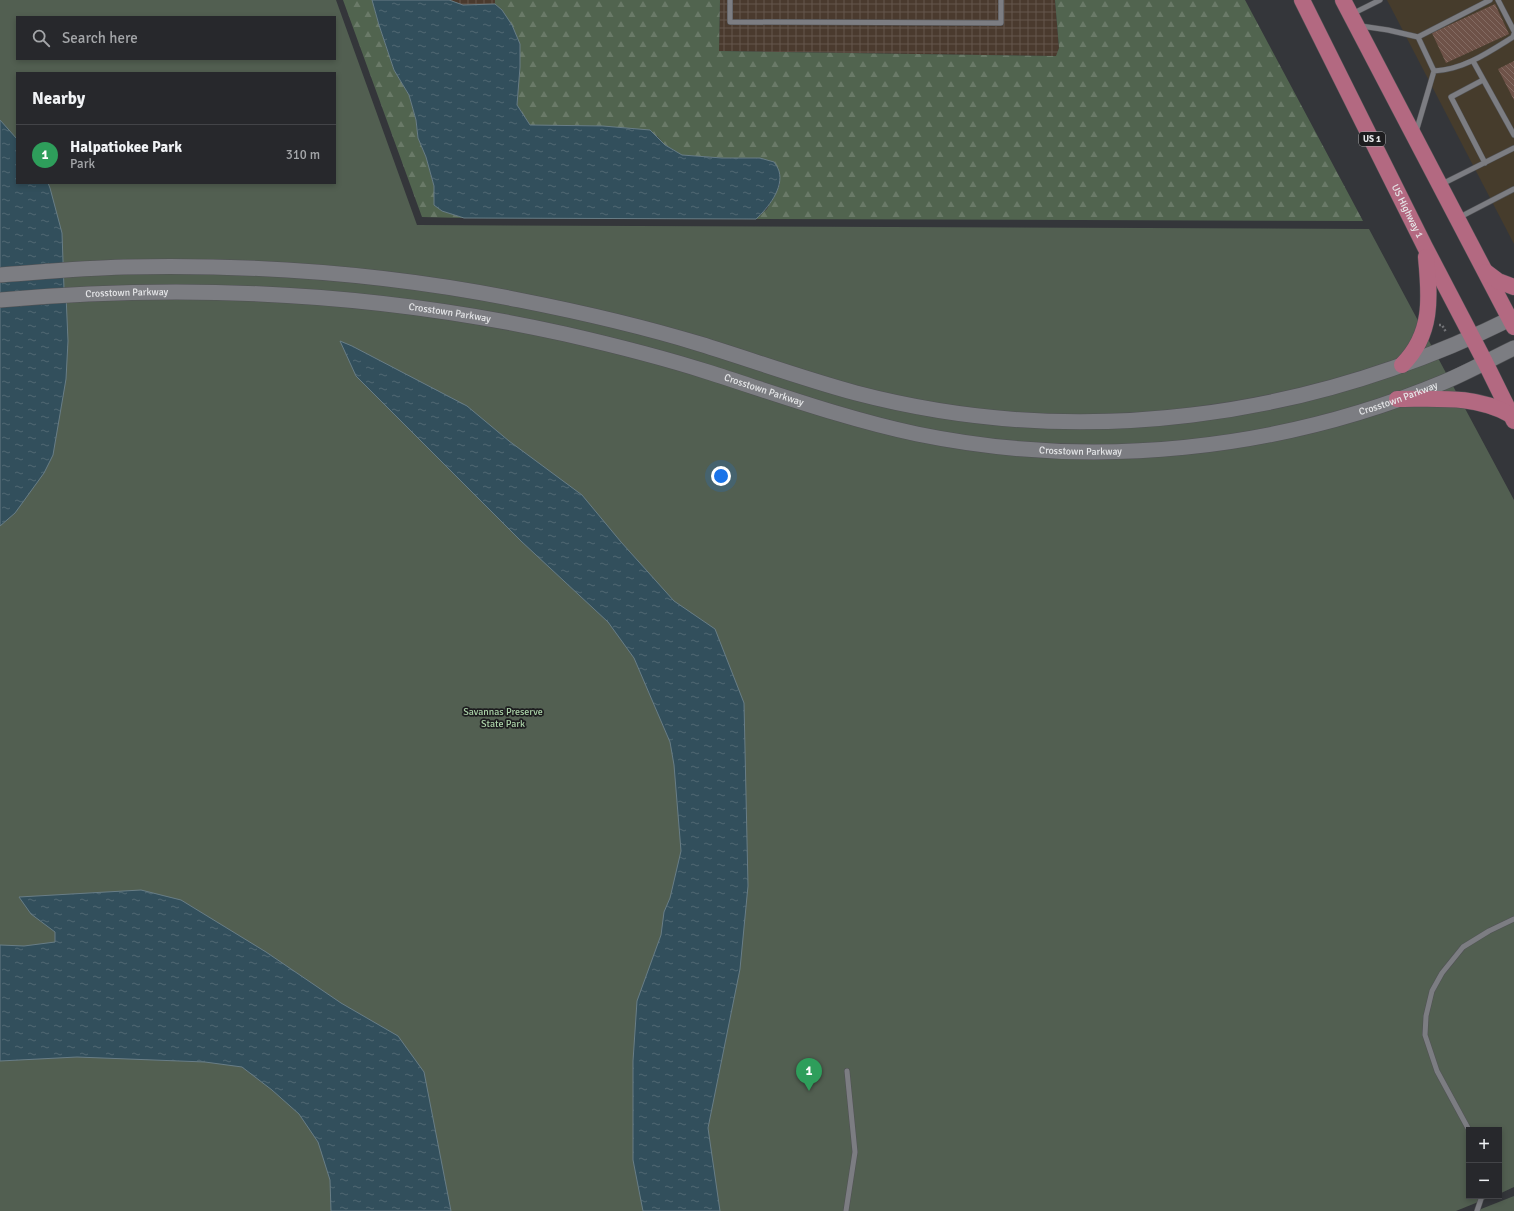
<!DOCTYPE html>
<meta charset="utf-8">
<style>
body{margin:0;font-family:Signika,sans-serif;background:#2f3034;color:#f1f3f6}
.controls{position:absolute;right:12px;bottom:12px;display:grid;overflow:hidden;border-radius:0px;box-shadow:0 2px 6px #0003}
.controls button{width:36px;height:36px;display:grid;place-items:center;padding:0;border:0;border-bottom:1px solid #434448;background:#27282c;color:#f1f3f6;font:20px sans-serif}
.you{position:absolute;left:721px;top:476px;width:14px;height:14px;margin:-10px;border:3px solid #fff;border-radius:50%;background:#1a73e8;box-shadow:0 0 0 6px #1a73e833}
.badge{display:grid;place-items:center;width:26px;height:26px;border-radius:50%;background:#50d398;color:#fff;font-size:13px;font-weight:700}
.pin{position:absolute;translate:-50% -33px;filter:drop-shadow(0 1px 2px #0008)}
.pin::after{content:'';position:absolute;top:21px;width:14px;height:12px;background:inherit;clip-path:polygon(0 0,100% 0,50% 100%)}
.list{margin:0;padding:0;list-style:none}
h2{display:flex;justify-content:space-between;align-items:center;height:52px;margin:0;padding:0 16px;font-size:17px}
h2 small{font-size:13px;font-weight:400;color:#a4a6a9}
.list li{display:grid;grid-template-columns:26px 1fr auto;gap:12px;align-items:center;box-sizing:border-box;height:60px;padding:0 16px;border-top:1px solid #434448}
.list b{display:block;font-size:15px;white-space:nowrap}
.list p{margin:0;font-size:13px;white-space:nowrap;color:#a4a6a9}
.list em{font-size:13px;font-style:normal;color:#a4a6a9}
.icon{flex:none;width:22px;height:22px;fill:none;stroke:currentColor;stroke-width:2;stroke-linecap:round;stroke-linejoin:round}
.map{position:relative;flex:none;width:1514px;height:1211px;overflow:hidden}
.search{position:absolute;background:#27282c;box-shadow:0 2px 6px #0003;left:16px;top:16px;width:320px;height:44px;display:flex;align-items:center;gap:10px;box-sizing:border-box;padding:0 14px;border-radius:0px;color:#a4a6a9;font-size:15px}
.panel{position:absolute;background:#27282c;box-shadow:0 2px 6px #0003;left:16px;top:72px;width:320px;height:112px;border-radius:0px}
.map>svg:first-child{display:block}
.commercial{fill:#463c2c}
.industrial{fill:url(#industrial-grid)}
.green{fill:#525f51;fill-rule:evenodd}
.forest{fill:url(#forest-firs)}
.water{fill:url(#water-ripples);stroke:#687d86}
.building{fill:url(#building-back-hatch)}
.lines{fill:none;stroke-linecap:round;stroke-linejoin:round}
.lane-casing{stroke:#515255;stroke-width:6}
.secondary-casing{stroke:#515255;stroke-width:16}
.primary-casing{stroke:#515255;stroke-width:17}
.path{stroke:#727377;stroke-width:2.5;stroke-dasharray:2 2;stroke-linecap:butt}
.lane{stroke:#7c7d82;stroke-width:5}
.secondary{stroke:#7c7d82;stroke-width:15}
.primary{stroke:#b36981;stroke-width:16}
.labels{text-anchor:middle;dominant-baseline:central;stroke-width:3.5;stroke-linejoin:round;paint-order:stroke}
.shield{fill:#1d1d1f;stroke:#aaaaac;stroke-width:1}
.shield-label{font-size:9px;font-weight:bold;fill:#e6e7e9}
.street-label{font-size:10px;fill:#e6e7e9;stroke:#1d1d1f}
.park-label{font-size:10px;fill:#abd2a8;stroke:#1d1d1f}
</style>
<div class="map">
<svg width="1514" height="1211" viewBox="0 0 1514 1211">
<defs>
<pattern id="industrial-grid" width="8" height="8" patternUnits="userSpaceOnUse"><rect width="8" height="8" fill="#4a3a2e"/><path d="M0 4h8M4 0v8" fill="none" stroke="#64564c"/></pattern>
<pattern id="forest-firs" width="22" height="20" patternUnits="userSpaceOnUse"><rect width="22" height="20" fill="#51644f"/><path d="M5 1l3.5 6h-7zM16 11l3.5 6h-7z" fill="#6a7a68"/></pattern>
<pattern id="water-ripples" width="26" height="14" patternUnits="userSpaceOnUse"><rect width="26" height="14" fill="#324f5c"/><path d="M2 4q2-2 4 0t4 0M15 11q2-2 4 0t4 0" fill="none" stroke="#506873"/></pattern>
<pattern id="building-back-hatch" width="6" height="6" patternUnits="userSpaceOnUse"><rect width="6" height="6" fill="#6e5248"/><path d="M-1 5l2 2M0 0l6 6M5-1l2 2" fill="none" stroke="#836b62"/></pattern>
</defs>
<rect width="100%" height="100%" fill="#34363a"/>
<!-- commercial -->
<path class="commercial" d="M 1387,0 L 1514,0 L 1514,244 Z"/>
<!-- industrial -->
<path class="industrial" d="M 449,0 L 495,0 L 495,4 L 463,5 Z
M 720,0 L 1055,0 L 1059,48 L 1057,56 L 719,51 Z"/>
<!-- green -->
<path class="green" d="M 0,0 L 336,0 L 417,225 L 1369,229 L 1514,500 L 1514,1187 L 1499,1194 L 1499,1130 L 1469,1130 L 1469,1196 L 1493,1196 L 1456,1211 L 0,1211 ZM 17,17 L 335,17 L 335,59 L 17,59 ZM 17,73 L 335,73 L 335,183 L 17,183 Z
M 1514,1196 L 1514,1211 L 1476,1211 Z"/>
<!-- forest -->
<path class="forest" d="M 343,0 L 372,0 L 379,25 L 394,70 L 409,95 L 416,120 L 418,138 L 426,157 L 434,186 L 434,198 L 442,211 L 464,218 L 422,217 Z
M 495,0 L 720,0 L 719,51 L 1056,56 L 1059,48 L 1055,0 L 1245,0 L 1363,221 L 756,219 L 767,209 L 780,184 L 760,158 L 722,158 L 682,155 L 665,145 L 657,136 L 530,125 L 517,105 L 520,67 L 520,44 L 502,10 L 495,4 Z"/>
<!-- water -->
<path class="water" d="M 372,0 L 449,0 L 463,5 L 495,4 L 502,10 L 512,25 L 520,44 L 520,67 L 517,105 L 530,125 L 603,126 L 650,130 L 665,145 L 682,155 L 722,158 L 760,158 L 774,162 C 776,165 778,168 779,171 C 784,188 768,208 756,219 L 464,218 L 442,211 L 434,205 L 434,186 L 426,157 L 418,138 L 416,120 L 409,95 L 394,70 L 379,25 Z
M 0,120 L 17,139 L 17,183 L 48,183 L 50,188 L 62,233 L 64,289 L 66,295 L 68,341 L 66,379 L 53,455 L 44,473 L 15,513 L 0,526 Z
M 340,341 L 352,346 L 467,406 L 509,441 L 582,495 L 621,542 L 674,601 L 715,629 L 744,703 L 748,886 L 740,969 L 708,1128 L 720,1211 L 643,1211 L 633,1160 L 633,1061 L 637,1001 L 661,935 L 664,912 L 670,898 L 681,851 L 674,765 L 670,742 L 634,658 L 608,622 L 521,541 L 356,376 Z
M 141,890 L 181,900 L 266,952 L 341,1003 L 398,1036 L 424,1072 L 451,1211 L 331,1211 L 330,1180 L 318,1142 L 299,1114 L 272,1090 L 242,1067 L 205,1062 L 77,1057 L 0,1061 L 0,945 L 24,946 L 55,942 L 55,932 L 31,914 L 19,897 Z"/>
<!-- building -->
<path class="building" d="M 1495,4 L 1509,34 L 1446,63 L 1432,33 Z
M 1514,61 L 1514,100 L 1498,69 Z"/>
<g class="lines">
<!-- lane casing -->
<g class="lane-casing">
<path id="lane" d="M 730,0 L 730,22 L 1001,23 L 1001,0
M 1498,0 L 1514,31
M 1352,14 L 1380,0
M 1361,26 L 1388,30 L 1418,37 L 1490,0
M 1418,37 L 1434,71
M 1473,61 L 1514,135
M 1483,80 L 1451,97 L 1485,163
M 1416,132 L 1434,71 C 1463,70 1489,52 1513,37 L 1514,34
M 1442,184 L 1514,148
M 1460,217 L 1514,189
M 1469,1130 L 1437,1071 L 1425,1035 L 1426,1016 L 1432,991 L 1442,973 L 1463,947 L 1489,931 L 1514,919
M 846,1211 L 855,1152 L 847,1071
M 1477,1211 L 1482,1196"/>
</g>
<!-- secondary casing -->
<g class="secondary-casing">
<g id="secondary">
<path d="M 0,275 C 41,272 83,268 124,267 C 256,264 390,274 519,300 C 580,312 641,326 700,344 C 752,360 804,379 856,393 C 1078,451 1310,419 1514,317"/>
<path id="s1" d="M 0,300 C 189,283 380,293 565,334 C 613,345 661,357 708,372 C 777,394 846,419 917,434 C 1093,470 1278,451 1444,382 C 1468,372 1491,359 1514,348"/>
</g>
</g>
<!-- primary casing -->
<g class="primary-casing">
<g id="primary">
<path id="s2" d="M 1302,0 L 1425,247 L 1485,362 L 1514,421"/>
<path d="M 1343,0 L 1514,327"/>
<path d="M 1486,272 L 1498,281 L 1514,287"/>
<path d="M 1402,365 C 1433,334 1430,298 1426,257"/>
<path d="M 1397,399 C 1437,399 1476,395 1511,415"/>
</g>
</g>
<!-- path -->
<path class="path" d="M 1439,325 L 1442,325 L 1446,332"/>
<!-- lane -->
<use href="#lane" class="lane"/>
<!-- secondary -->
<use href="#secondary" class="secondary"/>
<!-- primary -->
<use href="#primary" class="primary"/>
</g>
<g class="labels">
<!-- shield labels -->
<rect class="shield" x="1359" y="132" width="26" height="14" rx="3"/>
<g class="shield-label">
<text x="1372" y="139">US 1</text>
</g>
<!-- street labels -->
<g class="street-label">
<text stroke="none"><textPath href="#s2" startOffset="236">US Highway 1</textPath></text>
<text stroke="none"><textPath href="#s1" startOffset="127">Crosstown Parkway</textPath></text>
<text stroke="none"><textPath href="#s1" startOffset="451">Crosstown Parkway</textPath></text>
<text stroke="none"><textPath href="#s1" startOffset="775">Crosstown Parkway</textPath></text>
<text stroke="none"><textPath href="#s1" startOffset="1423">Crosstown Parkway</textPath></text>
<text stroke="none"><textPath href="#s1" startOffset="1099">Crosstown Parkway</textPath></text>
</g>
<!-- park labels -->
<g class="park-label">
<text x="503" y="712">Savannas Preserve<tspan x="503" dy="12">State Park</tspan></text>
</g>
</g>
</svg>
<div class="controls">
<button>+</button>
<button>−</button>
</div>
<div class="you"></div>
<div class="pin badge" style="left:809px;top:1091px;background:#2e9e5b">1</div>
<div class="search"><svg class="icon" aria-label="search" viewBox="0 0 24 24"><circle cx="10" cy="10" r="6"/><path d="M15 15l6 6"/></svg>Search here</div>
<section class="panel">
<h2>Nearby<small></small></h2>
<ul class="list">
<li><span class="badge" style="background:#2e9e5b">1</span><div><b>Halpatiokee Park</b><p>Park</p></div><em>310 m</em></li>
</ul>
</section>
</div>
